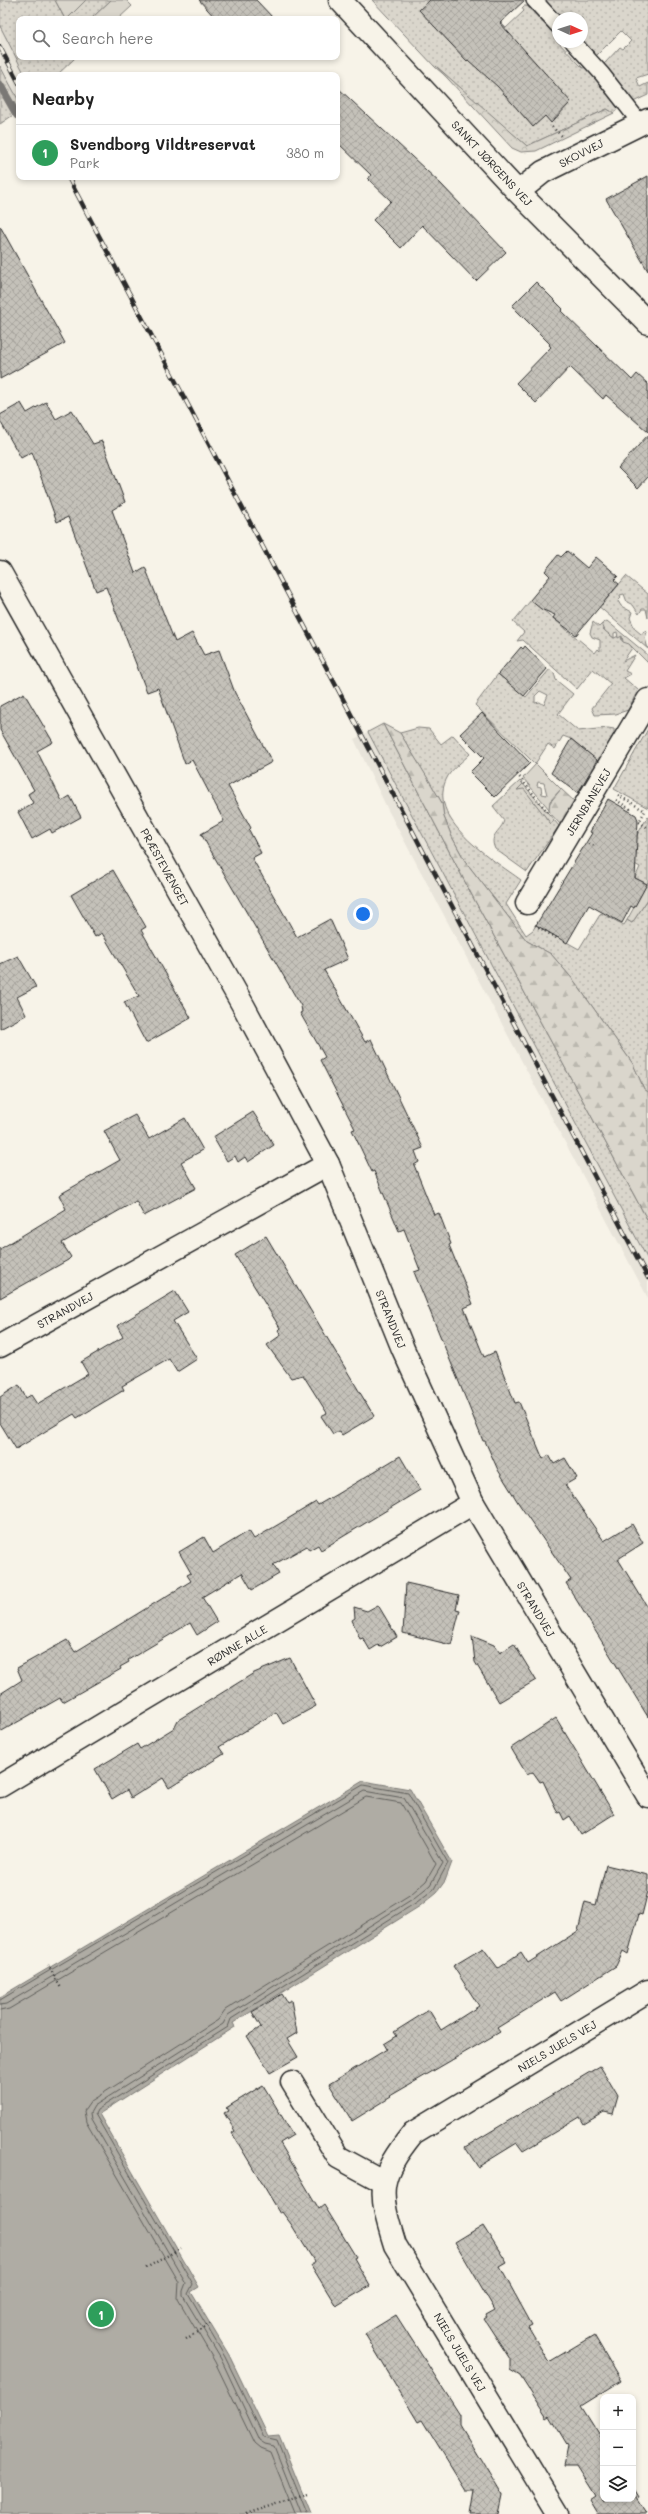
<!DOCTYPE html>
<meta charset="utf-8">
<style>
body{margin:0;font-family:Mali,sans-serif;background:#f6f6f6;color:#222}
.controls{position:absolute;right:12px;bottom:12px;display:grid;overflow:hidden;border-radius:8px;box-shadow:0 2px 6px #0003}
.controls button{width:36px;height:36px;display:grid;place-items:center;padding:0;border:0;border-bottom:1px solid #e0e0e0;background:#fff;color:#222;font:20px sans-serif}
.compass{position:absolute;left:552px;top:12px;width:36px;height:36px;border-radius:50%;background:#fff;box-shadow:0 2px 6px #0003;rotate:93deg}
.you{position:absolute;left:363px;top:914px;width:14px;height:14px;margin:-10px;border:3px solid #fff;border-radius:50%;background:#1a73e8;box-shadow:0 0 0 6px #1a73e833}
.badge{display:grid;place-items:center;width:26px;height:26px;border-radius:50%;background:#111827;color:#fff;font-size:13px;font-weight:700}
.pin{position:absolute;translate:-50% -50%;border:2px solid #fff;box-shadow:0 1px 4px #0006}
.list{margin:0;padding:0;list-style:none}
h2{display:flex;justify-content:space-between;align-items:center;height:52px;margin:0;padding:0 16px;font-size:17px}
h2 small{font-size:13px;font-weight:400;color:#767676}
.list li{display:grid;grid-template-columns:26px 1fr auto;gap:12px;align-items:center;box-sizing:border-box;height:56px;padding:0 16px;border-top:1px solid #e0e0e0}
.list b{display:block;font-size:15px;white-space:nowrap}
.list p{margin:0;font-size:13px;white-space:nowrap;color:#767676}
.list em{font-size:13px;font-style:normal;color:#767676}
.icon{flex:none;width:22px;height:22px;fill:none;stroke:currentColor;stroke-width:2;stroke-linecap:round;stroke-linejoin:round}
.map{position:relative;flex:none;width:648px;height:2514px;overflow:hidden}
.search{position:absolute;background:#fff;box-shadow:0 2px 6px #0003;left:16px;top:16px;width:324px;height:44px;display:flex;align-items:center;gap:10px;box-sizing:border-box;padding:0 14px;border-radius:8px;color:#767676;font-size:15px}
.panel{position:absolute;background:#fff;box-shadow:0 2px 6px #0003;left:16px;top:72px;width:324px;height:108px;border-radius:8px}
.map>svg:first-child{display:block}
.built{fill:#e8e4da}
.grass{fill:url(#grass-dots);stroke:#82807c;fill-rule:evenodd}
.forest{fill:url(#forest-firs);stroke:#82807c}
.park{fill:url(#park-crowns);stroke:#82807c}
.garden{fill:#dad6cc;stroke:#82807c;fill-rule:evenodd}
.water{fill:#afaca4;stroke:#7a7874}
.lines{fill:none;stroke-linecap:round;stroke-linejoin:round}
.shore{stroke:#605f5b;stroke-width:1}
.stream{stroke:#7a7874;stroke-width:8}
.building{fill:url(#building-cross-hatch);stroke:#2b2b2b}
.lane-casing{stroke:#2b2b2b;stroke-width:18}
.street-casing{stroke:#2b2b2b;stroke-width:25}
.secondary-casing{stroke:#2b2b2b;stroke-width:25}
.path{stroke:#2b2b2b;stroke-width:2.5;stroke-dasharray:1 3;stroke-linecap:butt}
.lane{stroke:#f7f3e8;stroke-width:15}
.street{stroke:#f7f3e8;stroke-width:22}
.secondary{stroke:#f7f3e8;stroke-width:22}
.rail-casing{stroke:#2b2b2b;stroke-width:4.5}
.rail{stroke:#f7f3e8;stroke-width:3;stroke-dasharray:9;stroke-linecap:butt}
.labels{text-anchor:middle;dominant-baseline:central;stroke-width:3.5;stroke-linejoin:round;paint-order:stroke}
.street-label{font-size:11px;fill:#2b2b2b;stroke:#f7f3e8}
</style>
<div class="map">
<svg width="648" height="2514" viewBox="0 0 648 2514">
<defs>
<pattern id="grass-dots" width="8" height="8" patternUnits="userSpaceOnUse"><rect width="8" height="8" fill="#dad6cc"/><path d="M2 2h.1M6 6h.1" fill="none" stroke="#bbb8af" stroke-width="1.8" stroke-linecap="round"/></pattern>
<pattern id="forest-firs" width="22" height="20" patternUnits="userSpaceOnUse"><rect width="22" height="20" fill="#dad6cc"/><path d="M5 1l3.5 6h-7zM16 11l3.5 6h-7z" fill="#bbb8af"/></pattern>
<pattern id="park-crowns" width="20" height="18" patternUnits="userSpaceOnUse"><rect width="20" height="18" fill="#dad6cc"/><path d="M2 6a3 3 0 1 1 6 0M12 15a3 3 0 1 1 6 0" fill="none" stroke="#bbb8af"/></pattern>
<pattern id="building-cross-hatch" width="8" height="8" patternUnits="userSpaceOnUse"><rect width="8" height="8" fill="#c4c1b9"/><path d="M0 0l8 8M0 8l8-8" fill="none" stroke="#a9a69f"/></pattern>
</defs>
<rect width="100%" height="100%" fill="#f7f3e8"/>
<filter id="ink" filterUnits="userSpaceOnUse"><feTurbulence type="fractalNoise" baseFrequency=".025" numOctaves="2"/><feDisplacementMap in="SourceGraphic" scale="8" xChannelSelector="R" yChannelSelector="G"/><feConvolveMatrix kernelMatrix="1 2 1 2 8 2 1 2 1" color-interpolation-filters="sRGB"/></filter>
<g filter="url(#ink)">
<!-- built -->
<path class="built" d="M 0,26 L 25,75 L 19,75 L 19,101 L 0,66 Z
M 368,732 L 648,1260 L 648,1298 L 389,812 L 354,739 Z"/>
<!-- grass -->
<path class="grass" d="M 0,0 L 55,0 L 65,19 L 19,19 L 19,57 L 74,57 L 74,59 L 57,75 L 25,75 L 0,26 Z
M 86,0 L 111,0 L 91,19 L 67,19 Z
M 372,0 L 481,0 L 502,21 L 501,23 L 506,28 L 524,11 L 522,8 L 524,6 L 527,6 L 556,36 L 554,38 L 583,68 L 587,67 L 618,108 L 614,113 L 607,109 L 527,146 L 435,67 Z
M 544,0 L 648,0 L 648,74 L 636,78 L 640,87 L 648,83 L 648,95 L 633,102 L 604,64 L 620,47 L 623,49 L 631,41 L 621,31 L 596,56 L 582,41 L 582,18 L 561,18 Z
M 0,66 L 19,101 L 19,111 L 0,124 Z
M 626,576 L 648,594 L 648,618 L 646,609 L 642,609 L 639,614 L 633,605 L 627,602 L 624,594 L 620,595 L 621,598 L 618,601 L 621,606 L 632,612 L 630,618 L 635,629 L 641,634 L 644,631 L 647,632 L 645,638 L 648,649 L 589,598 L 602,605 Z
M 531,600 L 595,653 L 598,649 L 600,651 L 600,640 L 592,637 L 590,633 L 593,622 L 599,627 L 602,624 L 603,629 L 614,638 L 621,635 L 622,641 L 630,643 L 632,648 L 623,661 L 635,655 L 625,671 L 631,674 L 624,678 L 638,690 L 628,710 L 616,714 L 595,715 L 592,708 L 611,684 L 593,669 L 577,689 L 523,640 L 517,641 L 524,632 L 513,622 Z
M 550,669 L 554,673 L 556,680 L 573,694 L 558,714 L 578,731 L 608,728 L 614,729 L 614,734 L 598,761 L 571,739 L 563,736 L 555,749 L 548,744 L 535,764 L 475,705 L 498,674 L 526,697 ZM 540,691 L 548,695 L 544,705 L 540,702 L 535,703 L 535,696 Z
M 383,724 L 475,901 L 648,1221 L 648,1260 L 368,732 Z
M 418,728 L 429,729 L 441,744 L 453,735 L 470,754 C 463,761 453,768 448,776 C 423,819 494,860 521,880 L 506,904 L 526,935 L 533,930 L 536,925 L 579,949 L 601,913 L 624,925 L 627,920 L 632,923 L 648,899 L 648,1092 L 644,1089 L 633,1064 L 575,982 L 551,954 L 527,941 L 465,861 L 452,837 L 444,817 L 442,803 L 400,733 Z
M 648,729 L 648,808 L 614,789 Z
M 520,781 L 523,784 L 518,789 L 524,788 L 551,824 L 554,820 L 559,826 L 527,872 L 495,849 C 488,834 502,831 504,820 L 493,806 Z
M 648,816 L 648,882 L 647,884 L 635,878 L 640,867 L 624,858 Z"/>
<!-- forest -->
<path class="forest" d="M 383,724 L 400,733 L 427,777 L 442,803 L 444,817 L 452,837 L 465,861 L 527,941 L 551,954 L 575,982 L 633,1064 L 644,1089 L 648,1092 L 648,1221 L 475,901 Z
M 561,789 L 575,802 L 560,824 L 550,813 L 548,805 Z"/>
<!-- park -->
<path class="park" d="M 436,66 L 527,146 L 607,109 L 614,113 L 536,151 L 521,152 L 512,148 Z"/>
<!-- garden -->
<path class="garden" d="M 55,0 L 86,0 L 67,19 L 65,19 Z
M 111,0 L 126,0 L 132,6 L 118,19 L 91,19 Z
M 607,621 L 648,655 L 648,663 L 629,644 L 623,642 L 622,636 L 618,638 L 617,632 L 614,633 L 614,638 L 605,631 L 602,624 Z
M 536,764 L 561,789 L 550,801 L 549,809 L 523,778 ZM 538,782 L 544,783 L 547,795 L 542,794 L 541,787 L 537,786 Z
M 523,784 L 554,820 L 551,824 L 524,789 L 517,790 Z
M 648,882 L 648,899 L 632,923 L 627,920 Z"/>
<!-- water -->
<path class="water" d="M 363,1781 L 410,1789 L 452,1862 L 445,1881 L 437,1892 L 420,1906 L 233,2023 L 235,2027 L 99,2114 L 199,2287 L 191,2292 L 229,2355 L 268,2436 L 279,2435 L 311,2514 L 0,2514 L 0,1997 Z"/>
<g class="lines">
<!-- shore -->
<path class="shore" d="M 0,2000 L 363,1785 L 408,1793 L 448,1863 L 434,1889 L 417,1902 L 231,2019 L 228,2027 L 97,2110 L 95,2114 L 193,2284 L 188,2294 L 225,2357 L 264,2437 L 277,2440 L 307,2514
M 0,2005 L 6,2004 L 364,1791 L 404,1798 L 443,1863 L 430,1885 L 414,1898 L 228,2015 L 223,2024 L 94,2106 L 90,2113 L 91,2119 L 186,2283 L 183,2291 L 183,2296 L 221,2359 L 259,2440 L 265,2444 L 274,2446 L 301,2514
M 0,2011 L 9,2009 L 366,1797 L 401,1803 L 436,1864 L 426,1881 L 411,1894 L 225,2010 L 218,2020 L 91,2101 L 84,2111 L 86,2122 L 179,2282 L 178,2299 L 215,2362 L 254,2443 L 260,2448 L 270,2452 L 295,2514"/>
<!-- stream -->
<path class="stream" d="M 0,85 L 17,115"/>
</g>
<!-- building -->
<path class="building" d="M 199,0 L 256,0 L 274,19 L 216,19 Z
M 430,0 L 525,0 L 500,23 L 571,102 L 551,123 L 545,116 L 533,127 L 498,87 L 468,60 L 467,61 L 419,10 Z
M 337,87 L 441,184 L 506,252 L 476,281 L 422,225 L 401,248 L 373,220 L 391,201 L 368,179 L 371,175 L 337,142 Z
M 648,176 L 648,271 L 606,199 Z
M 0,226 L 65,343 L 0,379 Z
M 536,282 L 563,309 L 561,311 L 632,380 L 637,374 L 648,384 L 648,432 L 606,395 L 603,399 L 570,367 L 536,403 L 516,383 L 551,347 L 549,345 L 550,344 L 512,306 Z
M 46,402 L 56,419 L 72,410 L 93,444 L 102,441 L 125,502 L 112,510 L 135,573 L 145,567 L 175,642 L 192,633 L 204,655 L 219,650 L 235,693 L 272,762 L 228,786 L 251,828 L 249,830 L 261,853 L 252,858 L 297,937 L 330,919 L 348,959 L 324,970 L 365,1042 L 371,1039 L 423,1148 L 415,1151 L 419,1162 L 414,1165 L 434,1215 L 439,1213 L 451,1244 L 449,1245 L 473,1304 L 464,1308 L 484,1357 L 495,1352 L 515,1403 L 519,1402 L 543,1459 L 549,1455 L 554,1464 L 565,1458 L 577,1478 L 565,1485 L 604,1541 L 632,1524 L 643,1543 L 618,1559 L 648,1608 L 648,1717 L 566,1583 L 571,1580 L 519,1504 L 498,1470 L 485,1441 L 483,1441 L 414,1272 L 420,1270 L 404,1229 L 399,1231 L 374,1171 L 372,1172 L 352,1130 L 355,1129 L 320,1060 L 325,1057 L 300,1013 L 302,1012 L 301,1006 L 201,834 L 224,821 L 192,760 L 185,764 L 158,688 L 147,692 L 106,587 L 96,591 L 68,517 L 57,522 L 32,452 L 21,458 L 0,421 L 0,415 L 21,403 L 27,413 Z
M 648,435 L 648,477 L 638,488 L 618,468 Z
M 567,551 L 587,568 L 596,557 L 618,576 L 614,580 L 619,584 L 576,635 L 553,618 L 555,615 L 541,609 L 530,600 L 550,576 L 545,571 L 558,555 L 561,557 Z
M 525,646 L 547,669 L 524,696 L 498,674 L 521,647 L 523,649 Z
M 24,693 L 53,742 L 37,751 L 62,801 L 70,796 L 81,817 L 52,833 L 50,829 L 32,839 L 18,812 L 33,803 L 28,794 L 34,790 L 0,730 L 0,706 Z
M 482,713 L 530,763 L 495,797 L 470,772 L 484,758 L 460,734 Z
M 571,739 L 597,760 L 578,793 L 551,773 Z
M 608,799 L 636,815 L 638,820 L 635,878 L 647,884 L 634,908 L 631,906 L 622,923 L 589,905 L 567,943 L 536,925 L 592,833 L 590,832 Z
M 113,870 L 146,927 L 141,930 L 191,1018 L 146,1043 L 124,1002 L 139,996 L 102,933 L 95,937 L 71,895 Z
M 18,956 L 36,987 L 17,997 L 26,1015 L 0,1029 L 0,964 Z
M 253,1112 L 274,1145 L 248,1162 L 245,1157 L 238,1162 L 235,1156 L 227,1161 L 213,1137 Z
M 135,1115 L 149,1139 L 185,1118 L 203,1150 L 181,1162 L 196,1188 L 144,1216 L 136,1201 L 62,1243 L 71,1257 L 68,1260 L 0,1298 L 0,1249 L 66,1209 L 59,1195 L 120,1160 L 104,1131 Z
M 266,1236 L 374,1416 L 342,1435 L 339,1431 L 333,1434 L 321,1416 L 327,1413 L 303,1375 L 291,1378 L 267,1345 L 281,1335 L 278,1330 L 280,1328 L 235,1255 Z
M 175,1291 L 188,1312 L 173,1321 L 197,1359 L 177,1372 L 169,1359 L 122,1386 L 124,1390 L 77,1418 L 74,1414 L 16,1449 L 0,1423 L 0,1397 L 19,1385 L 26,1398 L 31,1395 L 37,1404 L 88,1374 L 81,1362 L 123,1337 L 117,1326 Z
M 400,1456 L 420,1490 L 321,1550 L 318,1545 L 309,1550 L 307,1546 L 273,1565 L 279,1574 L 252,1590 L 242,1573 L 202,1597 L 217,1622 L 197,1635 L 190,1623 L 128,1660 L 129,1662 L 120,1667 L 121,1669 L 63,1702 L 60,1698 L 0,1732 L 0,1694 L 22,1680 L 17,1668 L 67,1640 L 75,1652 L 191,1581 L 187,1575 L 191,1573 L 179,1552 L 204,1537 L 213,1553 L 249,1531 L 254,1539 L 316,1502 L 318,1505 L 337,1494 Z
M 406,1583 L 459,1595 L 456,1609 L 460,1610 L 451,1645 L 403,1633 Z
M 378,1605 L 397,1637 L 380,1647 L 378,1645 L 370,1650 L 363,1638 L 360,1639 L 352,1620 L 355,1618 L 354,1607 L 367,1611 Z
M 472,1636 L 494,1645 L 500,1653 L 514,1644 L 536,1680 L 499,1702 L 475,1662 Z
M 290,1658 L 316,1706 L 283,1724 L 276,1712 L 219,1747 L 224,1754 L 169,1788 L 163,1778 L 131,1798 L 127,1790 L 112,1799 L 95,1769 L 137,1744 L 140,1749 L 174,1728 L 178,1720 L 254,1673 Z
M 556,1718 L 614,1814 L 581,1835 L 570,1816 L 564,1820 L 560,1812 L 558,1813 L 543,1781 L 540,1782 L 533,1772 L 527,1775 L 511,1748 Z
M 606,1865 L 648,1875 L 648,1891 L 642,1915 L 639,1914 L 628,1954 L 623,1951 L 616,1966 L 561,2001 L 555,1992 L 497,2028 L 500,2032 L 390,2096 L 391,2097 L 352,2121 L 329,2084 L 387,2049 L 384,2044 L 397,2036 L 394,2032 L 429,2010 L 441,2030 L 479,2006 L 453,1966 L 483,1948 L 498,1968 L 521,1952 L 528,1963 L 578,1931 L 585,1902 L 596,1905 Z
M 282,1994 L 287,2002 L 291,2000 L 297,2033 L 287,2039 L 298,2057 L 270,2073 L 247,2036 L 261,2027 L 252,2012 Z
M 600,2066 L 618,2096 L 613,2114 L 604,2112 L 584,2124 L 580,2117 L 523,2151 L 517,2143 L 478,2167 L 465,2147 Z
M 263,2085 L 293,2135 L 280,2143 L 319,2209 L 324,2205 L 356,2257 L 354,2258 L 370,2286 L 336,2306 L 311,2265 L 314,2261 L 291,2224 L 282,2212 L 280,2213 L 232,2133 L 235,2131 L 224,2113 L 228,2111 L 226,2108 Z
M 483,2225 L 507,2263 L 500,2267 L 532,2325 L 528,2327 L 549,2362 L 594,2335 L 621,2381 L 581,2406 L 603,2441 L 603,2499 L 633,2499 L 633,2487 L 639,2497 L 636,2498 L 646,2514 L 598,2514 L 589,2499 L 595,2495 L 576,2465 L 564,2465 L 568,2446 L 550,2416 L 547,2418 L 520,2376 L 510,2370 L 510,2359 L 484,2319 L 487,2317 L 486,2315 L 495,2310 L 455,2242 Z
M 396,2315 L 460,2415 L 460,2425 L 502,2495 L 498,2514 L 471,2514 L 475,2490 L 465,2490 L 422,2420 L 418,2422 L 365,2334 Z"/>
<g class="lines">
<!-- lane casing -->
<g class="lane-casing">
<path id="lane" d="M 534,0 L 558,26
M 573,42 L 602,74 L 641,124"/>
</g>
<!-- street casing -->
<g class="street-casing">
<path id="street" d="M 527,903 L 648,700
M 0,1346 L 328,1164
M 0,1786 L 473,1503
M 292,2082 L 338,2157 L 384,2182"/>
</g>
<!-- secondary casing -->
<g class="secondary-casing">
<path id="secondary" d="M 340,0 L 518,192 L 648,323
M 518,192 L 543,172 L 648,120
M 0,572 L 244,1007 L 328,1164 L 403,1349 L 473,1503 L 648,1796
M 558,2514 L 395,2245 C 378,2191 377,2178 413,2133 L 648,1991"/>
</g>
<!-- path -->
<path class="path" d="M 552,127 L 562,136
M 517,774 L 551,816
M 618,795 L 645,811 L 639,822 L 648,828
M 616,800 L 630,809 L 629,811
M 589,843 L 596,847
M 535,925 L 558,939 L 559,938
M 48,1965 L 61,1988
M 146,2268 L 181,2248
M 186,2339 L 213,2322
M 246,2514 L 308,2494"/>
<!-- lane -->
<use href="#lane" class="lane"/>
<!-- street -->
<use href="#street" class="street"/>
<!-- secondary -->
<use href="#secondary" class="secondary"/>
<!-- rail casing -->
<g class="rail-casing">
<path id="rail" d="M 0,47 L 19,83
M 68,177 L 648,1278"/>
</g>
<!-- rail -->
<use href="#rail" class="rail"/>
</g>
</g>
<g class="labels">
<!-- street labels -->
<g class="street-label">
<text transform="translate(581 153) rotate(-27)">SKOVVEJ</text>
<text transform="translate(492 163) rotate(47)">SANKT JØRGENS VEJ</text>
<text transform="translate(588 802) rotate(-59)">JERNBANEVEJ</text>
<text transform="translate(165 867) rotate(61)">PRÆSTEVÆNGET</text>
<text transform="translate(65 1310) rotate(-29)">STRANDVEJ</text>
<text transform="translate(391 1319) rotate(68)">STRANDVEJ</text>
<text transform="translate(536 1609) rotate(59)">STRANDVEJ</text>
<text transform="translate(237 1645) rotate(-31)">RØNNE ALLE</text>
<text transform="translate(557 2046) rotate(-31)">NIELS JUELS VEJ</text>
<text transform="translate(460 2352) rotate(59)">NIELS JUELS VEJ</text>
</g>
</g>
</svg>
<div class="controls">
<button>+</button>
<button>−</button>
<button><svg class="icon" aria-label="layers" viewBox="0 0 24 24"><path d="M12 4l9 5-9 5-9-5zM3 14l9 5 9-5"/></svg></button>
</div>
<svg class="compass" viewBox="-18 -18 36 36"><path d="M0-13l5 13h-10z" fill="#e53935"/><path d="M0 13l5-13h-10z" fill="#767676"/></svg>
<div class="you"></div>
<div class="pin badge" style="left:101px;top:2314px;background:#2e9e5b">1</div>
<div class="search"><svg class="icon" aria-label="search" viewBox="0 0 24 24"><circle cx="10" cy="10" r="6"/><path d="M15 15l6 6"/></svg>Search here</div>
<section class="panel">
<h2>Nearby<small></small></h2>
<ul class="list">
<li><span class="badge" style="background:#2e9e5b">1</span><div><b>Svendborg Vildtreservat</b><p>Park</p></div><em>380 m</em></li>
</ul>
</section>
</div>
